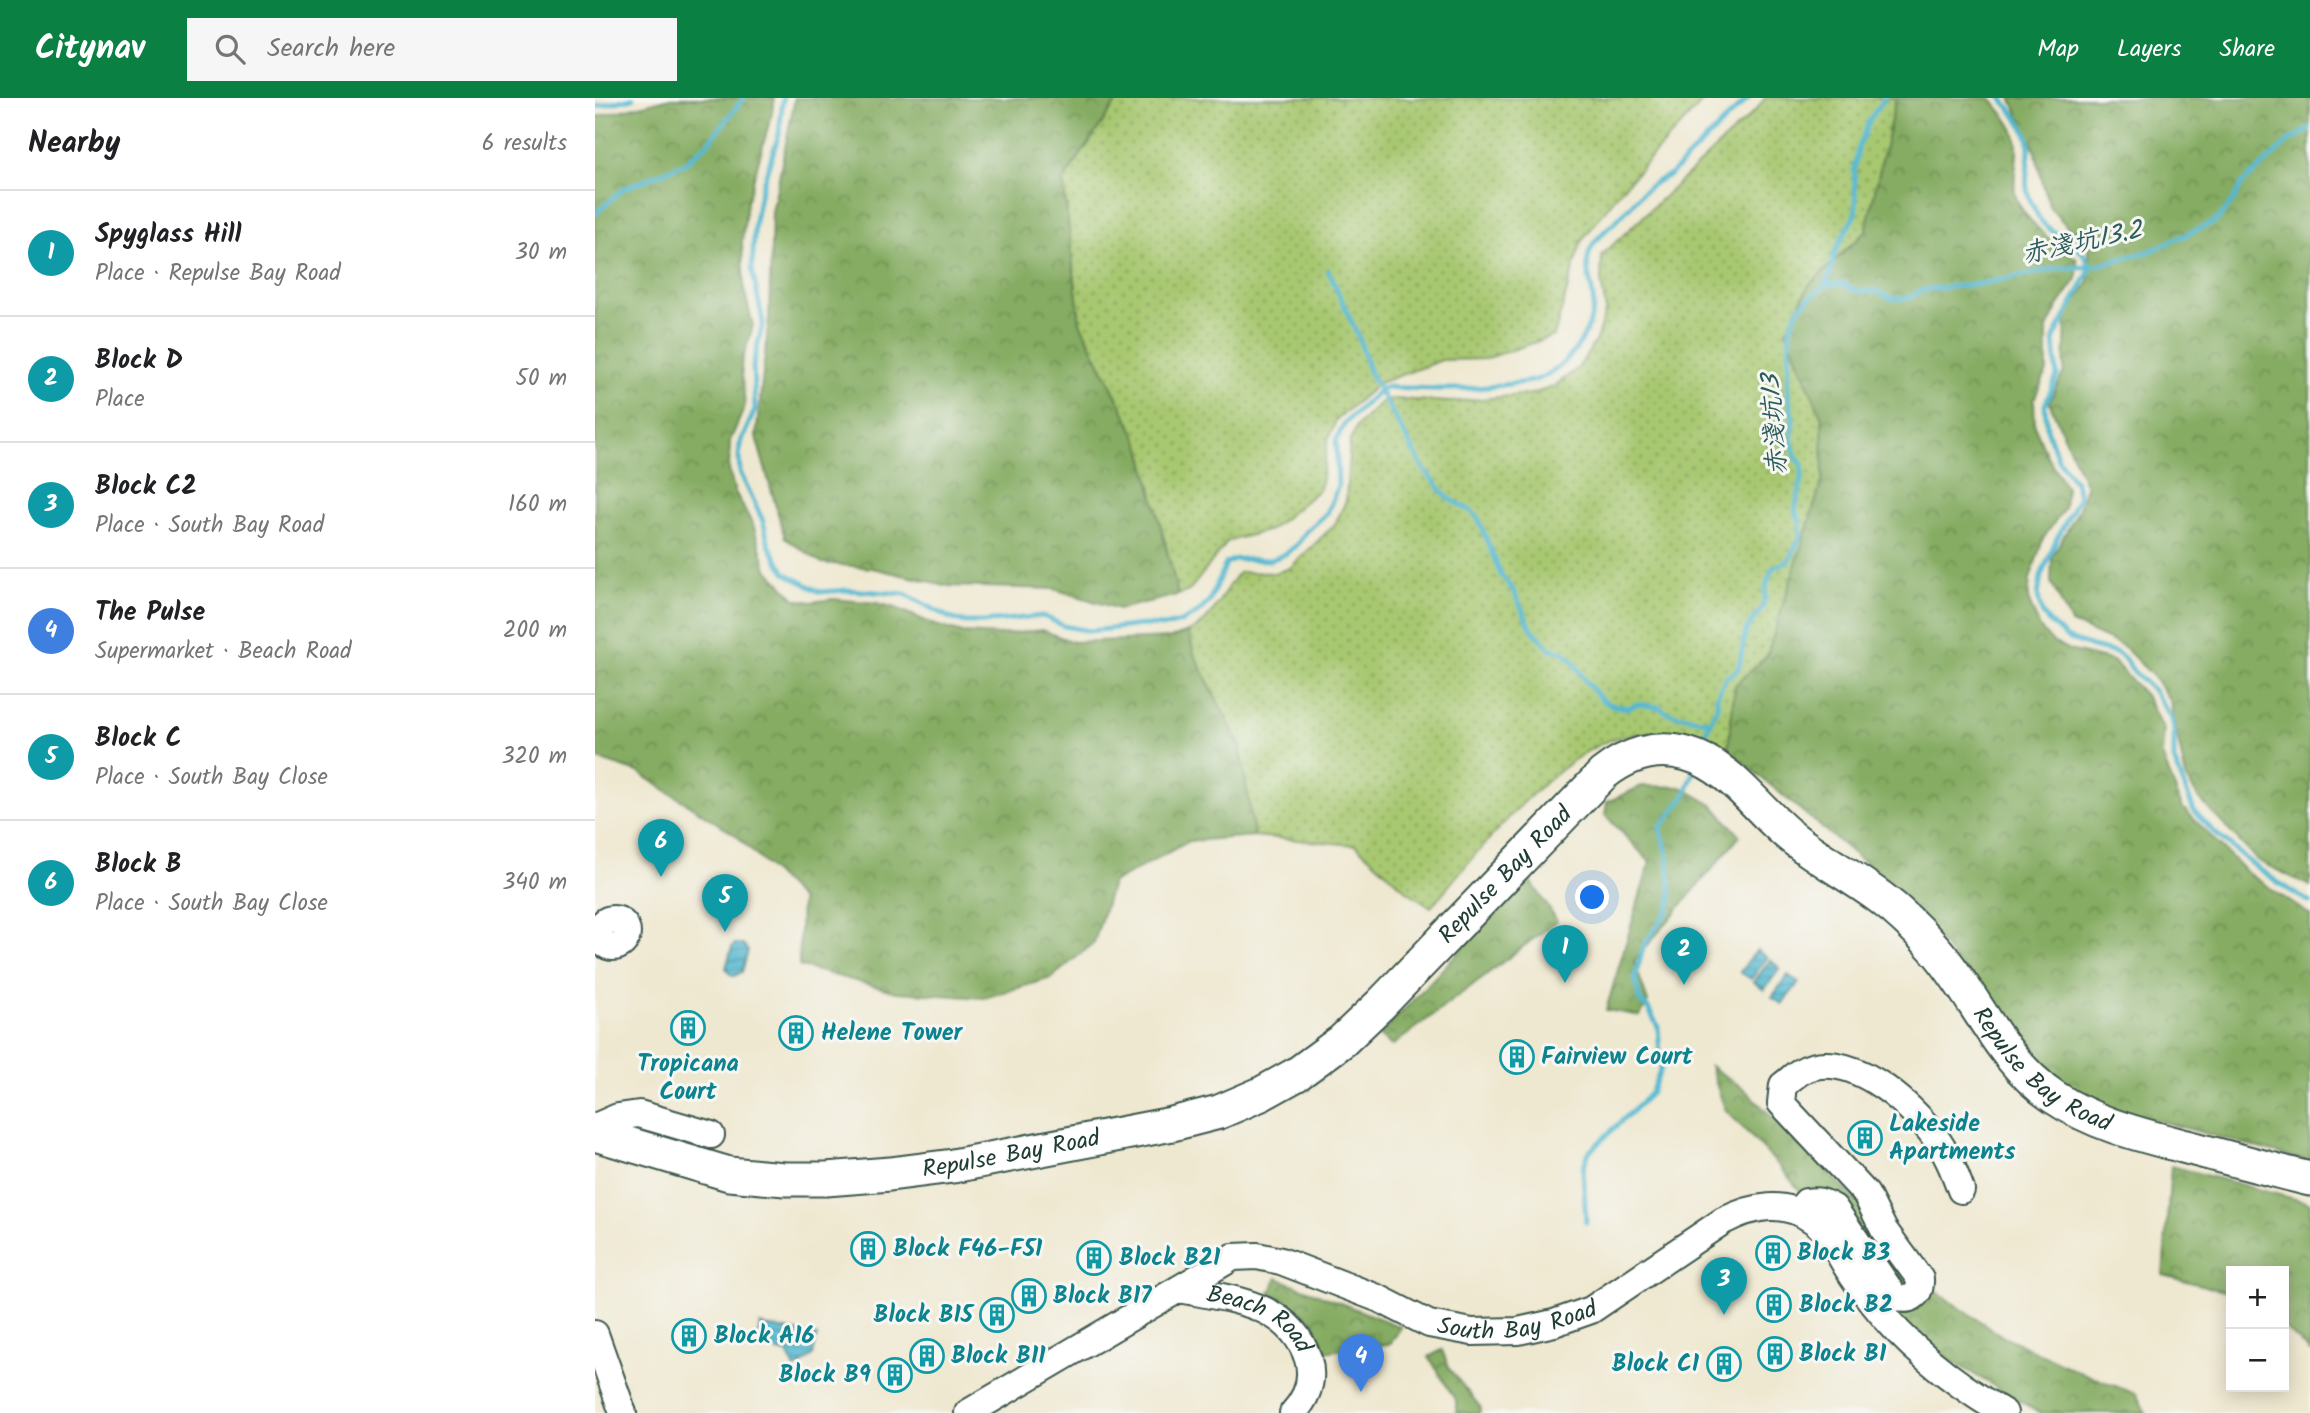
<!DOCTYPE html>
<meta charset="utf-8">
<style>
body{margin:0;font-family:Kalam,"LXGW WenKai TC",sans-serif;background:#f6f6f6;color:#202124}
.controls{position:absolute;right:21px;bottom:21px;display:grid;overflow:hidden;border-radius:0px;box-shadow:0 4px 18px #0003}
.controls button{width:63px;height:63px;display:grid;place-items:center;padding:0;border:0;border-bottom:2px solid #e0e0e0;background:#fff;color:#202124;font:35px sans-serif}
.you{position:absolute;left:998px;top:800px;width:24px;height:24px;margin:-18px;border:5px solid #fff;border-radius:50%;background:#1a73e8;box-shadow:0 0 0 10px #1a73e833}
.badge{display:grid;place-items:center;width:46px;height:46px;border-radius:50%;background:#0b8043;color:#fff;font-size:23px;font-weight:700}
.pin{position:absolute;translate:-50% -58px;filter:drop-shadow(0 2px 4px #0008)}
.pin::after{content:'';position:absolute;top:37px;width:24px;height:21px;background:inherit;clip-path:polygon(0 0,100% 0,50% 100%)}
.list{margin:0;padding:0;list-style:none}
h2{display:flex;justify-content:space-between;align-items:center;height:91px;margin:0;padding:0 28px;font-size:30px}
h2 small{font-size:23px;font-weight:400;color:#757577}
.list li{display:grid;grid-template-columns:46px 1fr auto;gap:21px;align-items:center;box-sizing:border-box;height:126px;padding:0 28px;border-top:2px solid #e0e0e0}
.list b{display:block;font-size:26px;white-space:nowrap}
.list p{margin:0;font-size:23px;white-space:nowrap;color:#757577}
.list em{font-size:23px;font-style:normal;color:#757577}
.icon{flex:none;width:38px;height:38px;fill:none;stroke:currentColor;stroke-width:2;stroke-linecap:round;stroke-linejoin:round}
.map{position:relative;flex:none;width:1715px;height:1315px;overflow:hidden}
header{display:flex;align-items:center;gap:42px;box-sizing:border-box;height:98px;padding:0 35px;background:#0b8043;color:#fff}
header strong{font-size:33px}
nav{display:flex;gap:38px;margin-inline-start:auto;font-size:24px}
.search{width:490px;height:63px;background:#f6f6f6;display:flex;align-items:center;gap:18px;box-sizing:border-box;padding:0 24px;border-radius:0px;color:#757577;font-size:26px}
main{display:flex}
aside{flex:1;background:#fff}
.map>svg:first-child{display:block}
.grass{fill:url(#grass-dots);stroke:#638252;stroke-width:2}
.forest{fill:url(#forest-crowns);stroke:#52744b;stroke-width:2}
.water{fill:url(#water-rules);stroke:#387a82;stroke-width:2}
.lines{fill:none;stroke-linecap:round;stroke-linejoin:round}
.stream{stroke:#52b8d0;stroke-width:5}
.minor-casing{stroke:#3e574b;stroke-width:30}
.major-casing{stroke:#3e574b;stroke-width:37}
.minor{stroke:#fff;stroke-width:26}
.major{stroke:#fff;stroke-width:33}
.labels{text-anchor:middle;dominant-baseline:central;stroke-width:6;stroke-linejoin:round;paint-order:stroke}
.street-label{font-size:24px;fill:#1f3d34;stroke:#f6f6f2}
.culture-label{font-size:24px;font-weight:bold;fill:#0d838f;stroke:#f6f6f2;text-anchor:start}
.water-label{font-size:26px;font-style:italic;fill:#2c5c5b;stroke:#f6f6f2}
</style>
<header>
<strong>Citynav</strong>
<div class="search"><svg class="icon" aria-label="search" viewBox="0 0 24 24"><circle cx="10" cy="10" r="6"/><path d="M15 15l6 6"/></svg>Search here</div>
<nav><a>Map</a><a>Layers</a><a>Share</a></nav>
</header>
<main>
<aside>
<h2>Nearby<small>6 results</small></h2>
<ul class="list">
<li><span class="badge" style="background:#0f9aa8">1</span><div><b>Spyglass Hill</b><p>Place · Repulse Bay Road</p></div><em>30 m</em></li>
<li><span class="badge" style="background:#0f9aa8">2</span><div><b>Block D</b><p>Place</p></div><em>50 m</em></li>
<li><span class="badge" style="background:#0f9aa8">3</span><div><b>Block C2</b><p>Place · South Bay Road</p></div><em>160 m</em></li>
<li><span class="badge" style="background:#3f7fe0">4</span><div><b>The Pulse</b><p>Supermarket · Beach Road</p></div><em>200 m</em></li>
<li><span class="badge" style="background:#0f9aa8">5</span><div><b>Block C</b><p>Place · South Bay Close</p></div><em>320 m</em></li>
<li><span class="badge" style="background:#0f9aa8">6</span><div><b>Block B</b><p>Place · South Bay Close</p></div><em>340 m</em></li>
</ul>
</aside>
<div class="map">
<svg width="1715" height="1315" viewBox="0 0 1715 1315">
<defs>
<pattern id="grass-dots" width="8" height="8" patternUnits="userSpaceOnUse" patternTransform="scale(1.75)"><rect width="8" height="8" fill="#a7c770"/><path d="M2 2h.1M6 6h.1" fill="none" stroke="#87a35d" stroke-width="1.8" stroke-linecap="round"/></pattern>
<pattern id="forest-crowns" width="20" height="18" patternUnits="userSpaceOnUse" patternTransform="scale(1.75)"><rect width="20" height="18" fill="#85ac62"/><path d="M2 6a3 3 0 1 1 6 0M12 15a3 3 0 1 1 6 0" fill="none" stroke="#6c8d52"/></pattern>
<pattern id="water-rules" width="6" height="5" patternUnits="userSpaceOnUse" patternTransform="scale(1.75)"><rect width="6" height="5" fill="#52b8d0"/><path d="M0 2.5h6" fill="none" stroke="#4397aa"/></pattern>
</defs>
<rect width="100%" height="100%" fill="#f6f6f2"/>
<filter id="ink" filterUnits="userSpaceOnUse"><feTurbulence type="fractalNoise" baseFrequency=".0143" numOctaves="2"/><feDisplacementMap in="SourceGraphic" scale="14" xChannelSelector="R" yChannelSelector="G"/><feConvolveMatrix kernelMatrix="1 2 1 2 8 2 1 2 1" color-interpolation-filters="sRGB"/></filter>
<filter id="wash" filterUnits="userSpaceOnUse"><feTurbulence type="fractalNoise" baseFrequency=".00686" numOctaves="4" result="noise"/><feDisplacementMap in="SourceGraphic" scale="28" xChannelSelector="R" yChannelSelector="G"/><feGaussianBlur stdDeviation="1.57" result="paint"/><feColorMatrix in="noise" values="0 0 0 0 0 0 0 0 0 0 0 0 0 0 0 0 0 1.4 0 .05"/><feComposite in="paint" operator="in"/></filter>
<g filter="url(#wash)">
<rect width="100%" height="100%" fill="#efe8d0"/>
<!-- grass -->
<path class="grass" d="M 524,0 L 1111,0 L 1026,92 L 986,144 L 959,238 L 890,261 L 847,262 L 784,285 L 741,322 L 733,342 L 725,391 L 675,432 L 633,443 L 594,493 L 583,497 L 545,346 L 485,225 L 468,83 Z
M 1170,0 L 1301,0 L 1271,133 L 1214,187 L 1191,233 L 1227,320 L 1228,380 L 1172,558 L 1140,587 L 1133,652 C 1102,645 1069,634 1037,637 C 970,642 878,759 836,809 L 812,793 L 761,747 L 659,738 L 645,648 L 599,556 L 593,534 C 620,524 625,493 645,474 L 681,475 L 695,470 L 740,426 L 751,403 L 755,342 L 762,328 L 786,304 L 799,301 L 856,304 L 937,296 L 958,289 L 983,270 L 1001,242 L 1011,212 L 1006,184 L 1007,157 L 1161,12 Z"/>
<!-- forest -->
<path class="forest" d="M 76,0 L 179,0 L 177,15 L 152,104 L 147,144 L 149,191 L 158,228 L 146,267 L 150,308 L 135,343 L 134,372 L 140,394 L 158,427 L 172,471 L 200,501 L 217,504 L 238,501 L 282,505 L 301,510 L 340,527 L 368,535 L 404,537 L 447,532 L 478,544 L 576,540 L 593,534 L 599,556 L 645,648 L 659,738 L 594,743 L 517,785 L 499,845 L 456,880 L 389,900 L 302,894 L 204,868 L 206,802 L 142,738 L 43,674 L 0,660 L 0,19 Z
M 199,0 L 524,0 L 468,83 L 485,225 L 545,346 L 583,497 L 524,511 L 459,491 L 354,488 L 277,470 L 227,465 L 190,440 L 161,339 L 174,220 L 177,114 L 199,5 Z
M 1301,0 L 1396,0 C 1403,12 1417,23 1420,36 C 1426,56 1417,75 1420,95 C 1423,117 1463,150 1482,161 L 1482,181 L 1463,208 L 1452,230 L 1452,273 L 1439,301 L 1440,329 L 1452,358 L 1471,389 L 1469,410 L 1448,441 L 1435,481 L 1433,501 L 1445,530 L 1457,544 L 1474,552 L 1518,563 L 1550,597 L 1569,632 L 1567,657 L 1587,709 L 1650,773 L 1715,817 L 1715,1064 L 1514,1009 C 1486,999 1464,984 1442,965 L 1306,795 L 1133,652 L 1140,587 L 1172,558 L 1228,380 L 1227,320 L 1191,233 L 1214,187 L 1271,133 Z
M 1416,0 L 1715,0 L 1715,788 L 1663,763 L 1604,701 L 1591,680 L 1575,603 L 1559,579 L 1528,548 L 1476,525 L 1456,484 L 1457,459 L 1484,411 L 1491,388 L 1454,304 L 1469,274 L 1471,218 L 1494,184 L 1494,152 L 1456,111 L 1448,87 L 1440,52 Z
M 1047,688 L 1086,689 L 1119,708 L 1145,738 L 1039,863 L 1053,904 L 1045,918 L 1011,912 L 1055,764 L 1010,717 L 1012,704 Z
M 934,780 L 962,823 L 797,948 L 784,938 Z
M 1115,968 L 1148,990 L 1255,1096 L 1325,1183 L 1404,1236 L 1477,1271 L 1541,1296 L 1551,1315 L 1445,1315 L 1353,1261 L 1286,1208 L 1235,1130 L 1187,1071 L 1130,1011 Z
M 1576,1068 L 1715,1105 L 1715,1254 L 1689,1229 L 1689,1173 L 1636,1173 L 1636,1195 L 1568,1177 Z
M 682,1180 L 806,1229 L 795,1246 L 727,1254 L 719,1224 L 694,1204 L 675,1195 Z
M 847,1252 L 855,1272 L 886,1310 L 884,1315 L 861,1315 L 861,1303 L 834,1259 Z"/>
<!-- water -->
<path class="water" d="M 140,846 L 148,846 L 153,853 L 147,874 L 139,878 L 134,875 L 131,870 L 137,849 Z
M 1162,852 L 1172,860 L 1156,881 L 1145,874 Z
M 1175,862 L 1185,870 L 1169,892 L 1159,884 Z
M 1193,877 L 1204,885 L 1187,906 L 1177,899 Z
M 165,1227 L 222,1238 L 218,1258 L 200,1271 L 192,1255 L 161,1248 Z"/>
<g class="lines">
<!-- stream -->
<path class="stream" d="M 188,0 L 184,36 L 166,92 L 160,123 L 157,171 L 168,224 L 158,267 L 160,312 L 145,346 L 144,359 L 145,374 L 168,423 L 174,447 L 190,475 L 225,494 L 252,492 L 310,496 L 355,520 L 368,524 L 388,524 L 448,518 L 469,528 L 495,533 L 547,527 L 570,528 L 586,524 L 601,516 L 614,504 L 631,465 L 641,461 L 676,462 L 690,456 L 701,448 L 711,434 L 732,415 L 743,388 L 741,342 L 750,325 L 786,291 L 791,289 C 832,291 867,293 908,287 C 919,285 930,285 940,282 C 969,273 994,240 998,211 C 1000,197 995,187 993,174 C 989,145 1009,135 1026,118 C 1044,100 1050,87 1075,77 L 1153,0
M 1407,0 C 1417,14 1433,29 1434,47 C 1435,71 1425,86 1439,110 C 1441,115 1444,120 1447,124 C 1462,141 1492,146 1495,172 L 1459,240 L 1462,278 L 1450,307 L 1452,331 L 1463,361 L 1481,385 L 1484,399 L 1462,440 L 1446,478 L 1443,498 L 1447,515 L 1454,524 L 1472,540 L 1497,549 L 1522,555 L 1529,560 L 1538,573 L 1559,593 L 1577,621 L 1579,633 L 1579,662 L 1599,713 L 1619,734 L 1661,769 L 1697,794 L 1715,804
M 0,9 L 38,0
M 0,116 L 28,91 L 90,65 L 114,44 L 149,0
M 733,172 L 764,240 L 774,273 L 828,370 L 853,400 L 876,413 L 883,420 L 906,477 L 918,492 L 936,530 L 955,551 L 967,553 L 977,562 L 991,584 L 1007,602 L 1016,607 L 1033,610 L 1042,606 L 1064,609 L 1073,615 L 1116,624
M 1230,187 L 1247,185 L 1261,193 L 1281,193 L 1294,200 L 1307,201 L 1317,199 L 1326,192 L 1390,185 L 1464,170 L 1495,169 L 1553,154 L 1621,123 L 1638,103 L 1646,87 L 1694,43 L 1715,31
M 1109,647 L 1112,631 L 1122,609 L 1122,598 L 1131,579 L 1138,576 L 1144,569 L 1151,532 L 1168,509 L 1172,485 L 1178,470 L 1194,462 L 1205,440 L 1205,423 L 1200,413 L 1207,381 L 1207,366 L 1201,359 L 1196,341 L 1198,322 L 1193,295 L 1195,229 L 1205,208 L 1230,187 L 1235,177 L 1240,153 L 1259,118 L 1261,109 L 1259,72 L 1263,50 L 1275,21 L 1290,0
M 991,1124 L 988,1070 L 994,1054 L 1056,995 L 1066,970 L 1063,929 L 1053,910 L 1045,903 L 1040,879 L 1049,847 L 1073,813 L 1076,802 L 1073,757 L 1065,730 L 1089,700 L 1100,671"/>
</g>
</g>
<g filter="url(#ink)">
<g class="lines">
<!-- minor casing -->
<g class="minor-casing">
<g id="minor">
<circle cx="18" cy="835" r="14"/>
<path d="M 0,1029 L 23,1019 L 44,1016 L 116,1037"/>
<path d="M 1203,1114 L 1211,1104 C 1222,1102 1228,1103 1239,1110 L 1299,1198 C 1314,1205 1326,1198 1325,1181 L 1289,1132 L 1271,1096 L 1186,1005 L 1188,987 C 1194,983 1199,977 1205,974 C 1250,947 1315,1004 1340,1039 C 1352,1055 1359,1073 1366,1092"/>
<path id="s1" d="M 584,1191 C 634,1201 695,1204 713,1261 C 719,1282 712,1300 698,1315"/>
<path d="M 0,1236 L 28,1315"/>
<path id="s2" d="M 373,1315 L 638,1159 L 662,1158 L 686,1163 L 785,1201 L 834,1226 L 877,1234 L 923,1233 L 959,1225 L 996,1212 L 1128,1123 C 1158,1108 1189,1101 1219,1123 C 1235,1135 1242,1154 1253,1171 C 1260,1182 1269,1194 1278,1205 C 1314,1251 1360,1286 1409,1315"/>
</g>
</g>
<!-- major casing -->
<g class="major-casing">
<g id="major">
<path id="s3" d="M 0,1036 L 134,1076 L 190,1081 L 231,1081 L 295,1076 L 358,1068 L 577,1026 L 624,1014 L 666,996 L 702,976 L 747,943 L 786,906 L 1008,676 C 1032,657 1061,647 1092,656 C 1135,668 1161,710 1194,737 C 1223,761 1257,778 1286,800 C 1306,815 1324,833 1340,851 C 1382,899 1404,962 1459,999 C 1499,1026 1546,1037 1592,1049 C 1633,1060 1674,1071 1715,1081"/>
</g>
</g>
<!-- minor -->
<use href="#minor" class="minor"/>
<!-- major -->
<use href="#major" class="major"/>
</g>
</g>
<!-- icons -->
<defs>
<g id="building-ring" transform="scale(1.75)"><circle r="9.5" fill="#f6f6f2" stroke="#0f9aa8" stroke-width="1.5"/><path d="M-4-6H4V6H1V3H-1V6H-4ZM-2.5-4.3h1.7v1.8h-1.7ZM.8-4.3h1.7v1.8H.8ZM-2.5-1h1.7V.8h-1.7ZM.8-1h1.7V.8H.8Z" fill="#0f9aa8"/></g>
</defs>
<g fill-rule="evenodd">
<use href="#building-ring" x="93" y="930"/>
<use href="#building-ring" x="201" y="935"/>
<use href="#building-ring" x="922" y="959"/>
<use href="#building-ring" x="1270" y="1040"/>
<use href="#building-ring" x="273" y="1151"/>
<use href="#building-ring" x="1178" y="1155"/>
<use href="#building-ring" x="499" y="1160"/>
<use href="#building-ring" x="434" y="1198"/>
<use href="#building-ring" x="1179" y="1207"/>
<use href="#building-ring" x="402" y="1217"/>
<use href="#building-ring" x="94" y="1238"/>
<use href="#building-ring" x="1180" y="1256"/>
<use href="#building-ring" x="332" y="1258"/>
<use href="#building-ring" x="1129" y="1266"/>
<use href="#building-ring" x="300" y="1277"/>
</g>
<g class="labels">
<!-- street labels -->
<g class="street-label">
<text stroke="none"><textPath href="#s3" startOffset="1012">Repulse Bay Road</textPath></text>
<text stroke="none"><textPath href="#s3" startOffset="1724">Repulse Bay Road</textPath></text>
<text stroke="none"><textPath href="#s3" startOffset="424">Repulse Bay Road</textPath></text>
<text stroke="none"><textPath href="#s2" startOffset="607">South Bay Road</textPath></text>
<text stroke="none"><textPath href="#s1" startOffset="88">Beach Road</textPath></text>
</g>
<!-- culture labels -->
<g class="culture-label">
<text x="226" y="935">Helene Tower</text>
<text x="946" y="959">Fairview Court</text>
<text x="93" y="966" text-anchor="middle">Tropicana<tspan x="93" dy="28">Court</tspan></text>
<text x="1294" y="1026">Lakeside<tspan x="1294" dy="28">Apartments</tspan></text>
<text x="298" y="1151">Block F46-F51</text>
<text x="1202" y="1155">Block B3</text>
<text x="524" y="1160">Block B21</text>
<text x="458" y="1198">Block B17</text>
<text x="1204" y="1207">Block B2</text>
<text x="378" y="1217" text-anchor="end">Block B15</text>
<text x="119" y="1238">Block A16</text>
<text x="1204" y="1256">Block B1</text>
<text x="356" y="1258">Block B11</text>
<text x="1104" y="1266" text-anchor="end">Block C1</text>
<text x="276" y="1277" text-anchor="end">Block B9</text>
</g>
<!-- water labels -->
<g class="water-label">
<text transform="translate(1487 145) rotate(-12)">赤淺坑13.2</text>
<text transform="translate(1180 327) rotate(-94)">赤淺坑13</text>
</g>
</g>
</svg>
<div class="controls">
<button>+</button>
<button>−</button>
</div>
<div class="you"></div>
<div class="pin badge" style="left:970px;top:885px;background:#0f9aa8">1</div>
<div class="pin badge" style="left:1089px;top:887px;background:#0f9aa8">2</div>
<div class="pin badge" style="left:1129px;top:1217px;background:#0f9aa8">3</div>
<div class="pin badge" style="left:766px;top:1294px;background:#3f7fe0">4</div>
<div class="pin badge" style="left:130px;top:834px;background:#0f9aa8">5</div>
<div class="pin badge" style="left:66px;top:779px;background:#0f9aa8">6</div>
</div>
</main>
